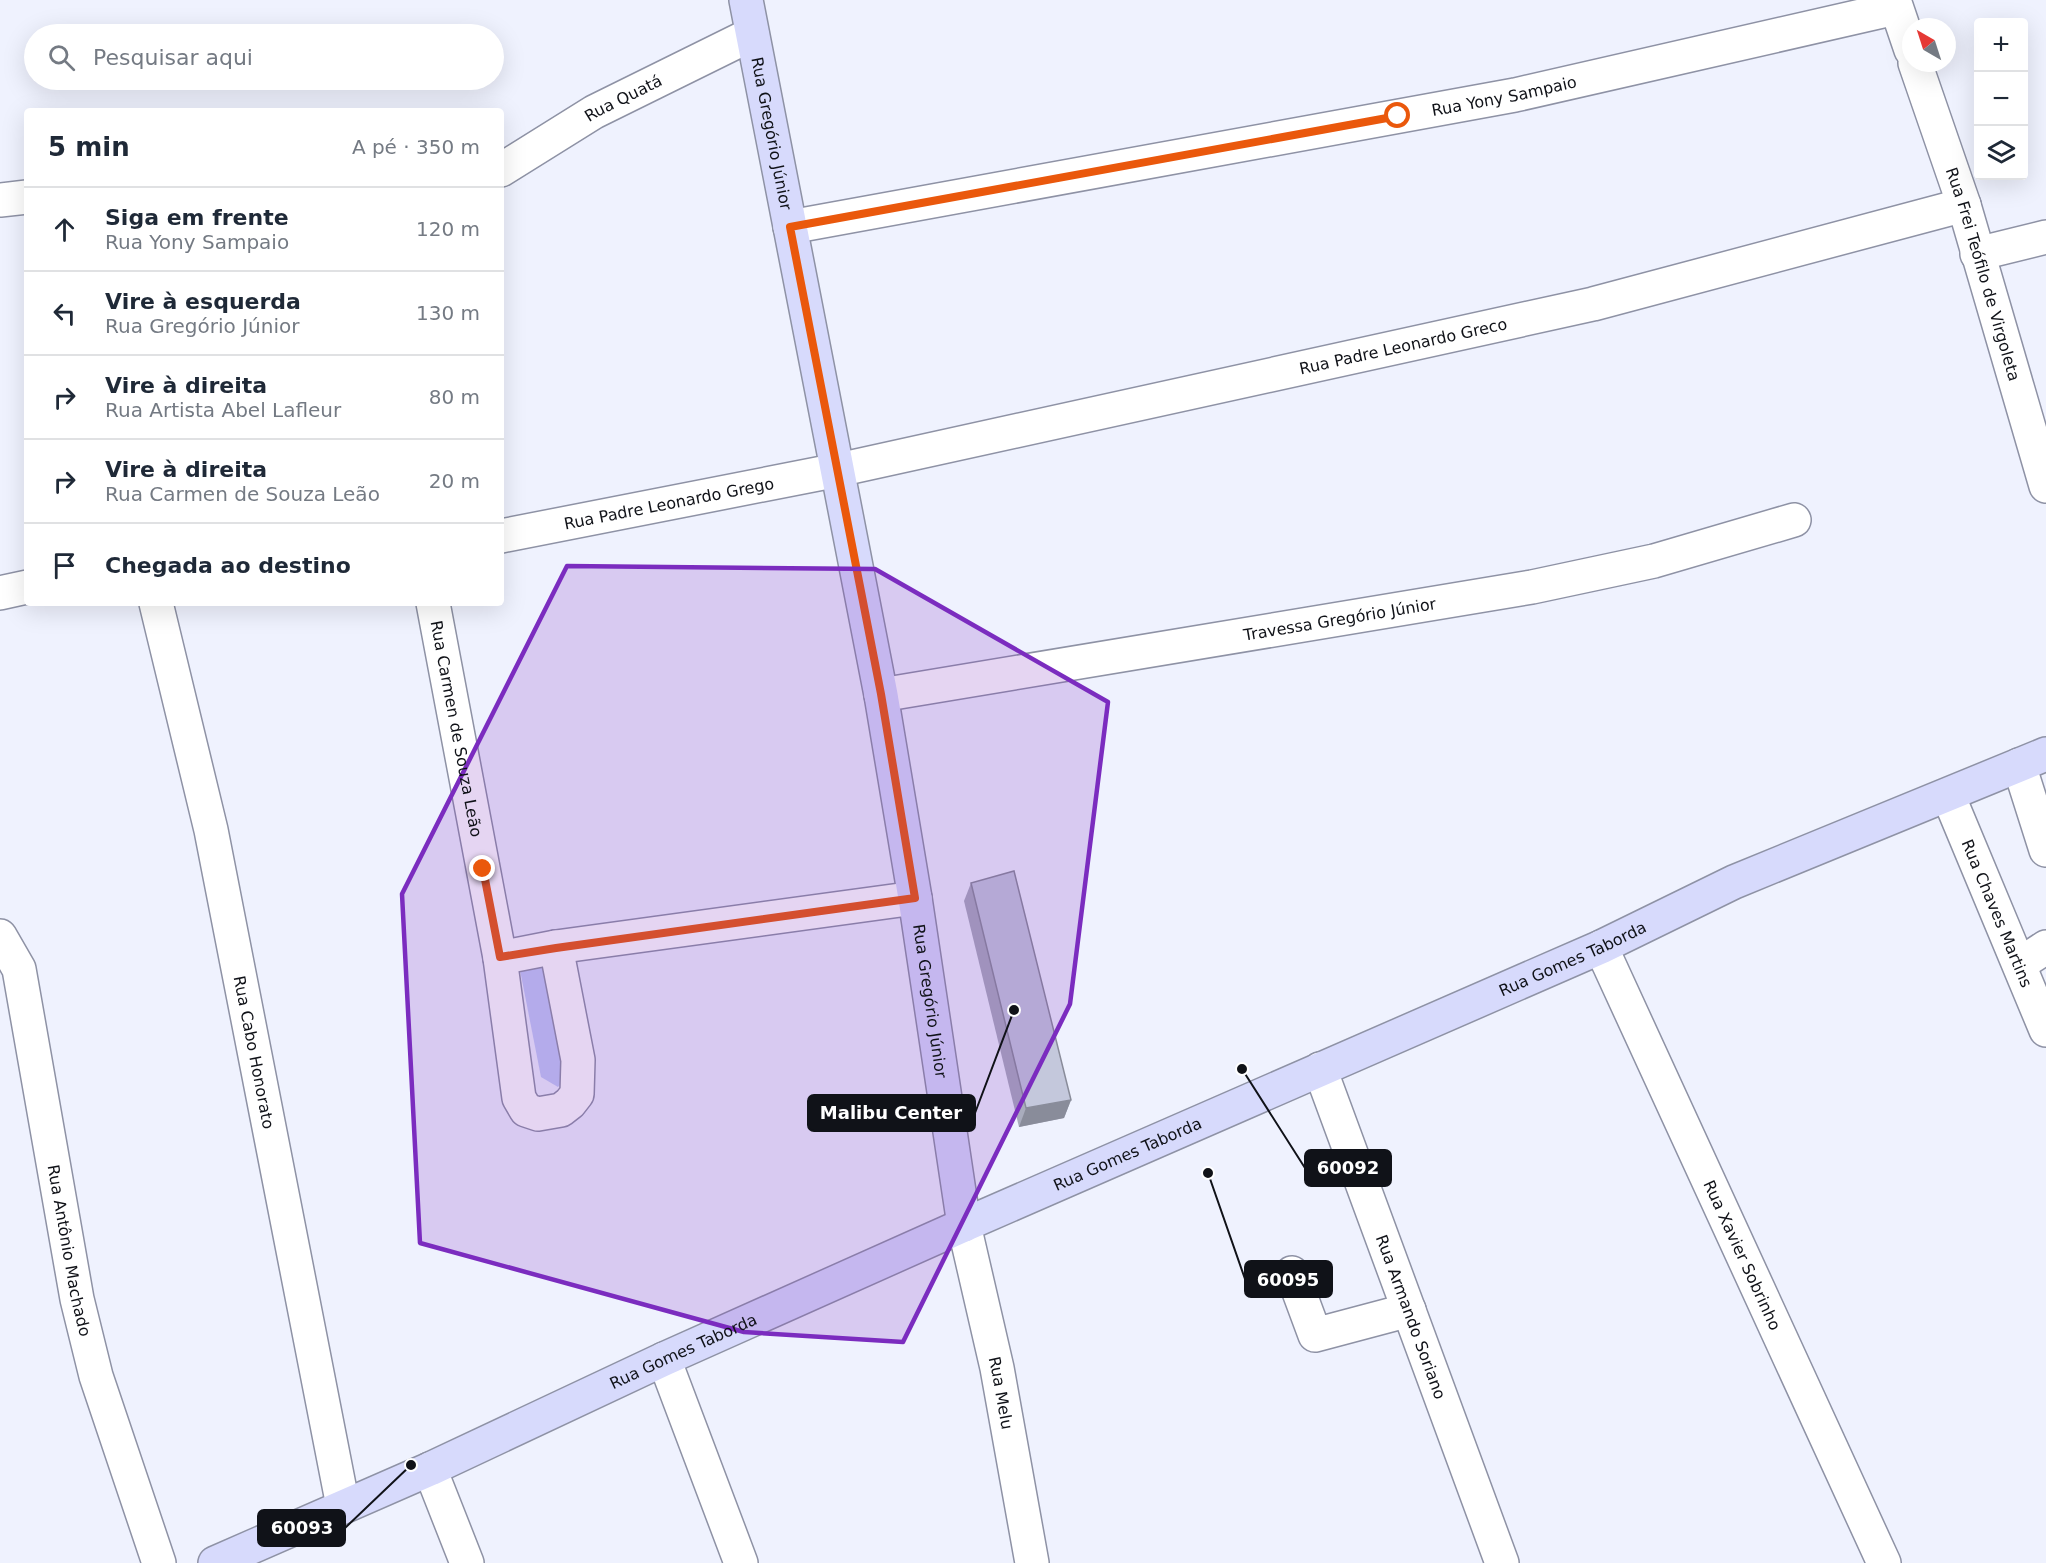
<!DOCTYPE html>
<html lang="pt">
<meta charset="utf-8">
<style>
body{margin:0;font-family:"DejaVu Sans",sans-serif;background:#f6f6f7;color:#1f2937}
.controls{position:absolute;right:18px;top:18px;display:grid;overflow:hidden;border-radius:6px;box-shadow:0 6px 24px #0002}
.controls button{width:54px;height:54px;display:grid;place-items:center;padding:0;border:0;border-bottom:2px solid #e0e1e3;background:#fff;color:#1f2937;font:30px sans-serif}
.compass{position:absolute;left:1902px;top:18px;width:54px;height:54px;border-radius:50%;background:#fff;box-shadow:0 6px 24px #0002;rotate:321deg}
.stop{position:absolute;width:18px;height:18px;margin:-14px;border:4px solid #ea580c;border-radius:50%;background:#fff}
.stop.end{background:#ea580c;border-color:#fff;box-shadow:0 2px 6px #0008}
.list{margin:0;padding:0;list-style:none}
h2{display:flex;justify-content:space-between;align-items:center;height:78px;margin:0;padding:0 24px;font-size:26px}
h2 small{font-size:20px;font-weight:400;color:#747a83}
.list li{display:grid;grid-template-columns:39px 1fr auto;gap:18px;align-items:center;box-sizing:border-box;height:84px;padding:0 24px;border-top:2px solid #e0e1e3}
.list b{display:block;font-size:22px;white-space:nowrap}
.list p{margin:0;font-size:20px;white-space:nowrap;color:#747a83}
.list em{font-size:20px;font-style:normal;color:#747a83}
.icon{flex:none;width:33px;height:33px;fill:none;stroke:currentColor;stroke-width:2;stroke-linecap:round;stroke-linejoin:round}
.map{position:relative;flex:none;width:2046px;height:1563px;overflow:hidden}
.search{position:absolute;background:#fff;box-shadow:0 6px 24px #0002;left:24px;top:24px;width:480px;height:66px;display:flex;align-items:center;gap:15px;box-sizing:border-box;padding:0 21px;border-radius:33px;color:#747a83;font-size:22px}
.panel{position:absolute;background:#fff;box-shadow:0 6px 24px #0002;left:24px;top:108px;width:480px;height:498px;border-radius:6px}
.map>svg:first-child{display:block}
.green{fill:#c2cbf7}
.lines{fill:none;stroke-linecap:round;stroke-linejoin:round}
.minor-casing{stroke:#8e92a5;stroke-width:36}
.secondary-casing{stroke:#8e92a5;stroke-width:36}
.minor{stroke:#fff;stroke-width:33}
.secondary{stroke:#d7dafc;stroke-width:33}
.wall{fill:#a9acbd}
.shaded-wall{fill:#898c9a}
.building{fill:#c4c8dc;stroke:#898c9a;stroke-width:1.5}
.route{stroke:#ea580c;stroke-width:8}
.marked{fill:#7b2cbf;fill-opacity:0.2;stroke:#7b2cbf;stroke-width:4.5;stroke-linejoin:round}
.labels{text-anchor:middle;dominant-baseline:central;stroke-width:6;stroke-linejoin:round;paint-order:stroke}
.street-label{font-size:16px;fill:#101218;stroke:#fff}
.leader{fill:none;stroke:#101218;stroke-width:2}
.callout-dot{fill:#101218;stroke:#fff;stroke-width:2}
.callout{fill:#101218;stroke:#101218;stroke-width:2}
.callout-label{font-size:18px;text-anchor:middle;font-weight:bold;fill:#fff}
</style>
<div class="map">
<svg width="2046" height="1563" viewBox="0 0 2046 1563">
<rect width="100%" height="100%" fill="#eff2fe"/>
<!-- green -->
<path class="green" d="M 551,957 L 576,1066 L 558,1087 L 541,1077 L 519,965 Z"/>
<g class="lines">
<!-- minor casing -->
<g class="minor-casing">
<g id="minor">
<path d="M 1894,0 L 1911,50"/>
<path id="s1" d="M 1915,63 L 1964,205 L 2046,486"/>
<path id="s2" d="M 501,170 L 594,112 L 752,34"/>
<path d="M 0,200 L 27,197"/>
<path id="s3" d="M 790,227 L 1515,95 L 1896,8"/>
<path d="M 1977,254 L 2046,237"/>
<path id="s4" d="M 501,536 L 838,470 L 1593,304 L 1964,205"/>
<path d="M 0,593 L 27,587"/>
<path id="s5" d="M 156,603 L 211,830 L 343,1506"/>
<path id="s6" d="M 433,603 L 500,958 L 519,1098 L 526,1110 L 538,1114 L 561,1110 L 570,1103 L 577,1094 L 578,1060 L 556,947"/>
<path id="s7" d="M 881,695 L 1532,587 L 1654,561 L 1794,520"/>
<path d="M 2019,765 L 2046,850"/>
<path id="s8" d="M 1948,795 L 2046,1030"/>
<path id="s9" d="M 0,936 L 19,969 L 77,1299 L 96,1376 L 159,1563"/>
<path id="s10" d="M 1601,947 L 1884,1563"/>
<path d="M 500,958 L 556,947 L 915,898"/>
<path d="M 2020,964 L 2046,947"/>
<path id="s11" d="M 1320,1069 L 1502,1563"/>
<path id="s12" d="M 964,1225 L 997,1368 L 1032,1563"/>
<path d="M 1292,1273 L 1315,1335 L 1409,1310"/>
<path d="M 664,1359 L 741,1563"/>
<path d="M 430,1469 L 467,1563"/>
</g>
</g>
<!-- secondary casing -->
<g class="secondary-casing">
<g id="secondary">
<path id="s13" d="M 746,0 L 881,695 L 915,898 L 964,1225"/>
<path id="s14" d="M 215,1563 L 430,1469 L 664,1359 L 964,1225 L 1601,947 L 1734,882 L 2046,754"/>
</g>
</g>
<!-- minor -->
<use href="#minor" class="minor"/>
<!-- secondary -->
<use href="#secondary" class="secondary"/>
</g>
<!-- wall -->
<path class="wall" d="M 971,883 L 1071,1100 L 1064,1118 L 1019,1127 L 964,901 Z"/>
<!-- shaded-wall -->
<path class="shaded-wall" d="M 1071,1100 L 1064,1118 L 1019,1127 L 1026,1108 Z"/>
<!-- building -->
<path class="building" d="M 1014,871 L 1071,1100 L 1026,1108 L 971,883 Z"/>
<g class="lines">
<!-- route -->
<path class="route" d="M 483,869 L 500,957 L 556,948 L 915,898 L 881,694 L 790,227 L 1398,116"/>
</g>
<!-- marked area -->
<path class="marked" d="M 567,566 L 875,569 L 1108,702 L 1070,1004 L 903,1342 L 744,1332 L 420,1243 L 402,894 Z"/>
<g class="labels">
<!-- street labels -->
<g class="street-label">
<text stroke="none"><textPath href="#s3" startOffset="726">Rua Yony Sampaio</textPath></text>
<text stroke="none"><textPath href="#s2" startOffset="142">Rua Quatá</textPath></text>
<text stroke="none"><textPath href="#s13" startOffset="136">Rua Gregório Júnior</textPath></text>
<text stroke="none"><textPath href="#s1" startOffset="222">Rua Frei Teófilo de Virgoleta</textPath></text>
<text stroke="none"><textPath href="#s4" startOffset="922">Rua Padre Leonardo Greco</textPath></text>
<text stroke="none"><textPath href="#s4" startOffset="171">Rua Padre Leonardo Grego</textPath></text>
<text stroke="none"><textPath href="#s7" startOffset="465">Travessa Gregório Júnior</textPath></text>
<text stroke="none"><textPath href="#s6" startOffset="128">Rua Carmen de Souza Leão</textPath></text>
<text stroke="none"><textPath href="#s8" startOffset="128">Rua Chaves Martins</textPath></text>
<text stroke="none"><textPath href="#s14" startOffset="1486">Rua Gomes Taborda</textPath></text>
<text stroke="none"><textPath href="#s13" startOffset="1018">Rua Gregório Júnior</textPath></text>
<text stroke="none"><textPath href="#s5" startOffset="460">Rua Cabo Honorato</textPath></text>
<text stroke="none"><textPath href="#s14" startOffset="1000">Rua Gomes Taborda</textPath></text>
<text stroke="none"><textPath href="#s9" startOffset="324">Rua Antônio Machado</textPath></text>
<text stroke="none"><textPath href="#s10" startOffset="339">Rua Xavier Sobrinho</textPath></text>
<text stroke="none"><textPath href="#s11" startOffset="264">Rua Armando Soriano</textPath></text>
<text stroke="none"><textPath href="#s14" startOffset="514">Rua Gomes Taborda</textPath></text>
<text stroke="none"><textPath href="#s12" startOffset="172">Rua Melu</textPath></text>
</g>
</g>
<!-- callouts -->
<path class="leader" d="M1014 1010L975 1113M1242 1069L1305 1168M1208 1173L1245 1279M411 1465L345 1528"/>
<g class="callout-dot">
<circle cx="1014" cy="1010" r="6"/>
<circle cx="1242" cy="1069" r="6"/>
<circle cx="1208" cy="1173" r="6"/>
<circle cx="411" cy="1465" r="6"/>
</g>
<g class="callout">
<rect x="808" y="1095" width="167" height="36" rx="6"/>
<rect x="1305" y="1150" width="86" height="36" rx="6"/>
<rect x="1245" y="1261" width="87" height="36" rx="6"/>
<rect x="258" y="1510" width="87" height="36" rx="6"/>
</g>
<g class="callout-label">
<text x="891" y="1119">Malibu Center</text>
<text x="1348" y="1174">60092</text>
<text x="1288" y="1286">60095</text>
<text x="302" y="1534">60093</text>
</g>
</svg>
<div class="controls">
<button>+</button>
<button>−</button>
<button><svg class="icon" aria-label="layers" viewBox="0 0 24 24"><path d="M12 4l9 5-9 5-9-5zM3 14l9 5 9-5"/></svg></button>
</div>
<svg class="compass" viewBox="-18 -18 36 36"><path d="M0-13l5 13h-10z" fill="#e53935"/><path d="M0 13l5-13h-10z" fill="#747a83"/></svg>
<div class="stop" style="left:1398px;top:116px"></div>
<div class="stop end" style="left:483px;top:869px"></div>
<div class="search"><svg class="icon" aria-label="search" viewBox="0 0 24 24"><circle cx="10" cy="10" r="6"/><path d="M15 15l6 6"/></svg>Pesquisar aqui</div>
<section class="panel">
<h2>5 min<small>A pé · 350 m</small></h2>
<ul class="list">
<li><svg class="icon" aria-label="ahead" viewBox="0 0 24 24"><path d="M12 20V5M6 11l6-6 6 6"/></svg><div><b>Siga em frente</b><p>Rua Yony Sampaio</p></div><em>120 m</em></li>
<li><svg class="icon" aria-label="left" viewBox="0 0 24 24"><path d="M17 20v-9H6M10 6l-5 5 5 5"/></svg><div><b>Vire à esquerda</b><p>Rua Gregório Júnior</p></div><em>130 m</em></li>
<li><svg class="icon" aria-label="right" viewBox="0 0 24 24"><path d="M7 20v-9h11M14 6l5 5-5 5"/></svg><div><b>Vire à direita</b><p>Rua Artista Abel Lafleur</p></div><em>80 m</em></li>
<li><svg class="icon" aria-label="right" viewBox="0 0 24 24"><path d="M7 20v-9h11M14 6l5 5-5 5"/></svg><div><b>Vire à direita</b><p>Rua Carmen de Souza Leão</p></div><em>20 m</em></li>
<li><svg class="icon" aria-label="arrive" viewBox="0 0 24 24"><path d="M6 21V4h12l-3 4 3 4H6"/></svg><div><b>Chegada ao destino</b></div></li>
</ul>
</section>
</div>
